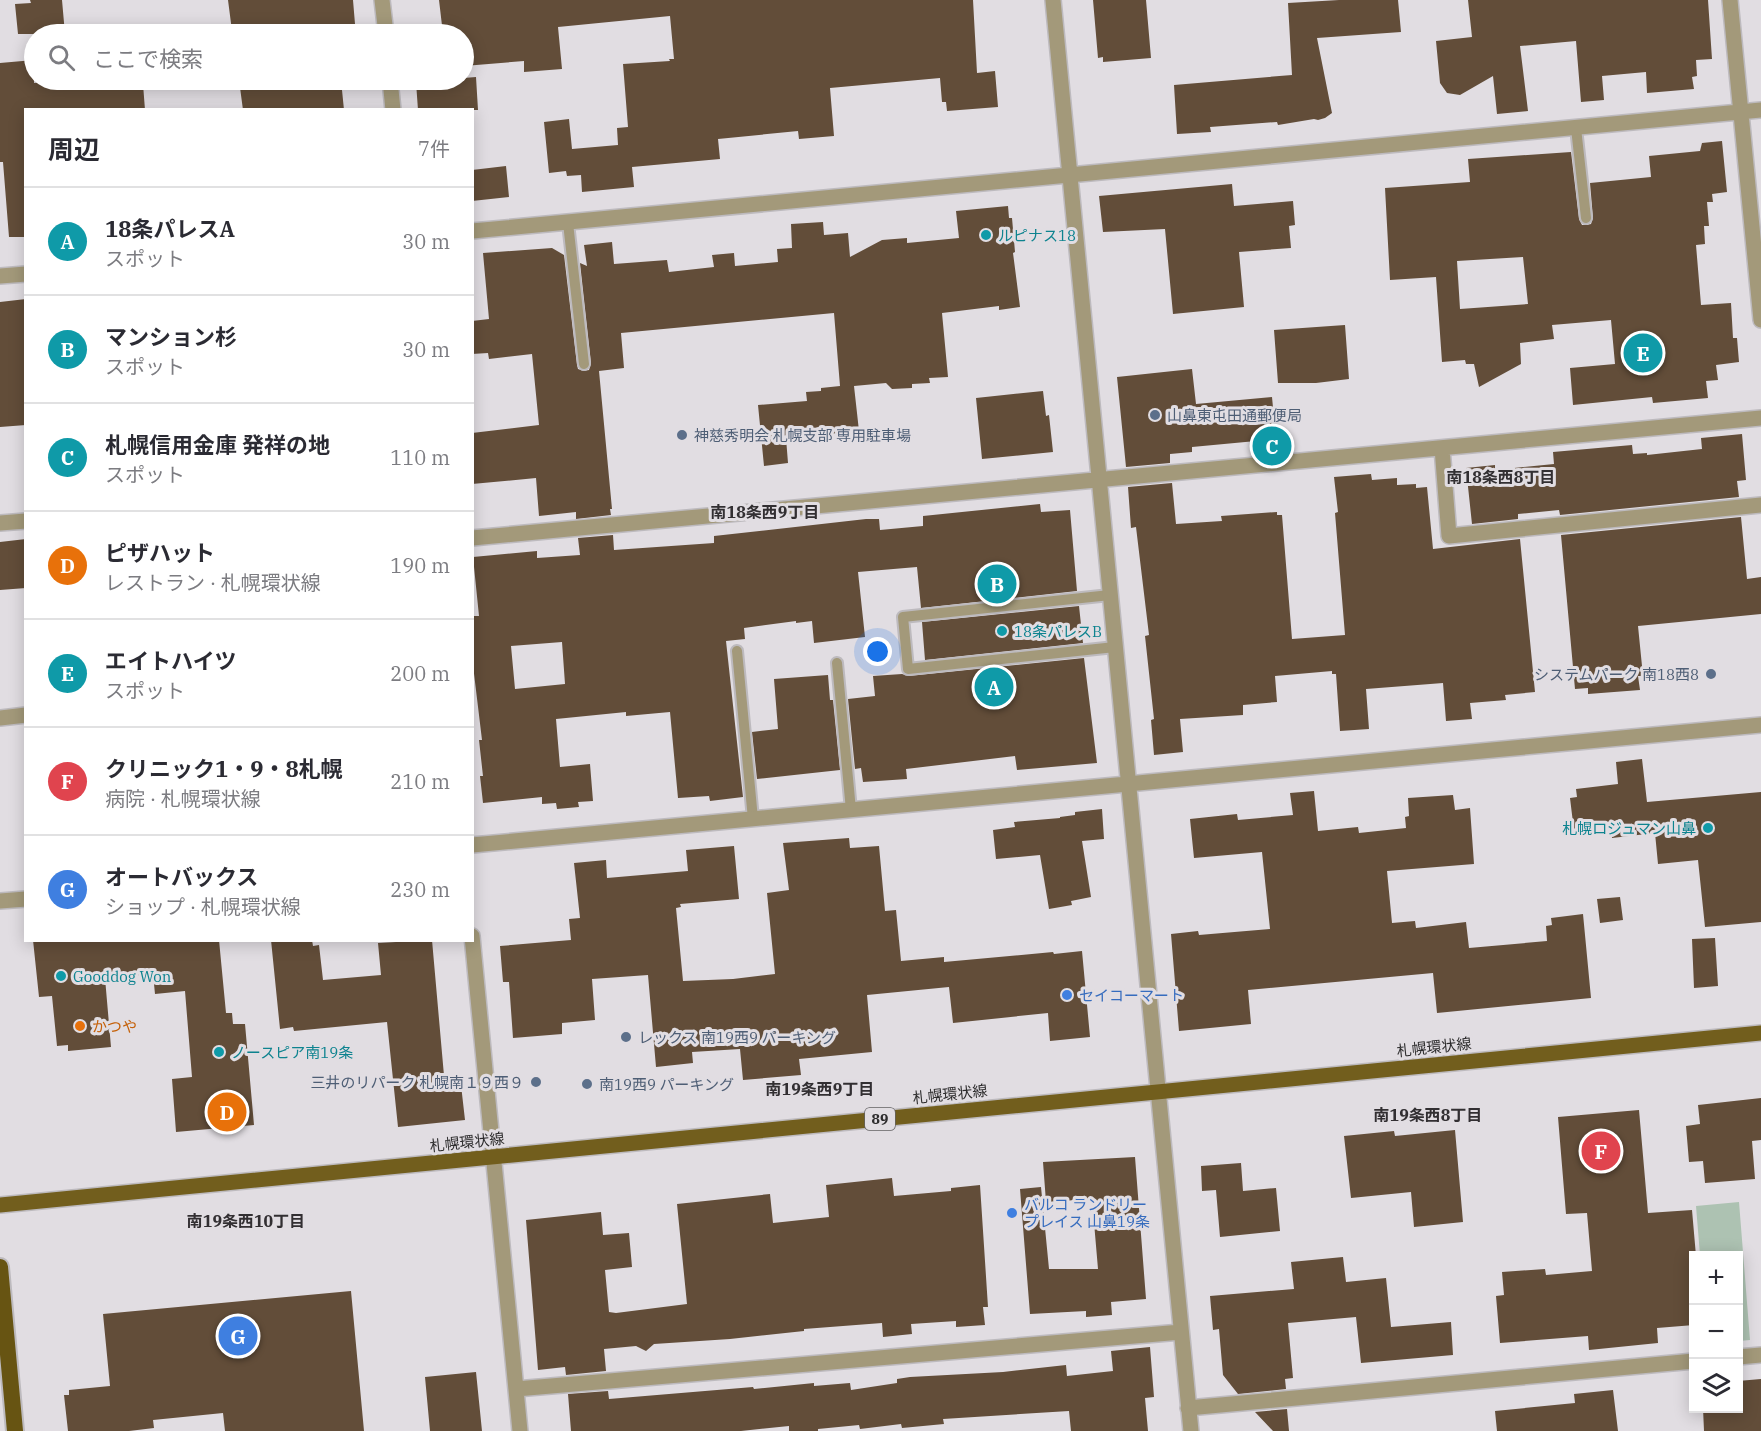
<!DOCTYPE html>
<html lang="ja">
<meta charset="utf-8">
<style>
body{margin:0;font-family:"IBM Plex Serif","Noto Sans JP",serif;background:#f2f2f3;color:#2b2b33}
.controls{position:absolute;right:18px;bottom:18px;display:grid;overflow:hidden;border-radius:0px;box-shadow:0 3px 15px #0003}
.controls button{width:54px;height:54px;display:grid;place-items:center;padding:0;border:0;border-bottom:2px solid #e1e1e2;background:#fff;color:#2b2b33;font:30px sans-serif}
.you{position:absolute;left:878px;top:652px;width:21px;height:21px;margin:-15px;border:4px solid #fff;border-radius:50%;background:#1a73e8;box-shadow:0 0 0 9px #1a73e833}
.badge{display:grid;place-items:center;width:39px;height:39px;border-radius:50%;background:#1a73e8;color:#fff;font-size:20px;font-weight:700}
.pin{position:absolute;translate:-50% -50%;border:3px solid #fff;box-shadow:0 2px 6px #0006}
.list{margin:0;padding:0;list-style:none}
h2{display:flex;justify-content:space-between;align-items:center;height:78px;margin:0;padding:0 24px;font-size:26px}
h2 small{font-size:20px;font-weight:400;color:#7c7c81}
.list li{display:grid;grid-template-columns:39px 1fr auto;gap:18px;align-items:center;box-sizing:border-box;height:108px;padding:0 24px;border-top:2px solid #e1e1e2}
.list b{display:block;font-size:22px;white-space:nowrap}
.list p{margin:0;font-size:20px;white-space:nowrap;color:#7c7c81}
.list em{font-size:20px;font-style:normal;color:#7c7c81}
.icon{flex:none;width:33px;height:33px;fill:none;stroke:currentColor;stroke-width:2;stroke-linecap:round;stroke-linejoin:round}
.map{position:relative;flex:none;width:1761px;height:1431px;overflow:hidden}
.search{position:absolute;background:#fff;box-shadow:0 3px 15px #0003;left:24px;top:24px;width:450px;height:66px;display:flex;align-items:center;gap:15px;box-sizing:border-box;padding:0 21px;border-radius:33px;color:#7c7c81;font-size:22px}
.panel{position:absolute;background:#fff;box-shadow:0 3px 15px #0003;left:24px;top:108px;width:450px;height:834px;border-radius:0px}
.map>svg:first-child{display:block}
.green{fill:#adc2b2}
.building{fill:#624d39;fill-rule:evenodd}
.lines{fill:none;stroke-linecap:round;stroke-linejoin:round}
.service-casing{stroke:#bdbabe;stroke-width:14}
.minor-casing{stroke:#bdbabe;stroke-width:18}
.primary-casing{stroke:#bdbabe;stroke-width:18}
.trunk-casing{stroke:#bdbabe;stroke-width:20}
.service{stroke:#a3997a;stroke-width:10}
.minor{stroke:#a3997a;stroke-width:15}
.primary{stroke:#725e1d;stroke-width:15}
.trunk{stroke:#675412;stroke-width:16}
.culture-dot{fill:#0f9aa8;stroke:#e1dde2;stroke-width:2}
.service-dot{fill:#5c6f8a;stroke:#e1dde2;stroke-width:2}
.shop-dot{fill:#3f7fe0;stroke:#e1dde2;stroke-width:2}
.food-dot{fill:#e8710a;stroke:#e1dde2;stroke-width:2}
.labels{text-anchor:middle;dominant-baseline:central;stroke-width:6;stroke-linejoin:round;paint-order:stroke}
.shield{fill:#e1dde2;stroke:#636163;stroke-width:1.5}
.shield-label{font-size:14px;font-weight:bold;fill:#2d2c2d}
.culture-label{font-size:15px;fill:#0d838f;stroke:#e1dde2;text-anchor:start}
.service-label{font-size:15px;fill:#4e5e75;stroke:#e1dde2;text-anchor:start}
.shop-label{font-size:15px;fill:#366cbe;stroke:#e1dde2;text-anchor:start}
.food-label{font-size:15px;fill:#c56008;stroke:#e1dde2;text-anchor:start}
.street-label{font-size:15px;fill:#2d2c2d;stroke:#e1dde2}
.neighbourhood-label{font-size:16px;font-weight:bold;fill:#322f32;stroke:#e1dde2}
</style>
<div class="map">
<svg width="1761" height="1431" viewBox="0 0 1761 1431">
<rect width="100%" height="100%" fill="#e1dde2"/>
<!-- green -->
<path class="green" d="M 1739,1202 L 1750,1340 L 1739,1341 L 1738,1256 L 1700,1255 L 1696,1206 Z"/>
<!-- building -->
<path class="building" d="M 30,0 L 62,0 L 65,34 L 18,34 L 15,4 L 31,3 Z
M 228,0 L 353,0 L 355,24 L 257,34 L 235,34 L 234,31 L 232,31 Z
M 439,0 L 973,0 L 977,73 L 995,71 L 998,107 L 947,111 L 946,102 L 942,102 L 940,78 L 830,88 L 834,136 L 799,139 L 798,131 L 718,139 L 720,159 L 632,167 L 634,187 L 582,192 L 581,175 L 567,176 L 566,171 L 549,173 L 544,122 L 569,119 L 572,149 L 618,145 L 617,128 L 628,127 L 623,64 L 670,61 L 669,59 L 674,59 L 670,16 L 558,27 L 562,69 L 524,72 L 524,61 L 464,66 L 464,34 L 443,34 Z
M 1093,0 L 1146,0 L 1151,58 L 1103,62 L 1103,57 L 1098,58 Z
M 1339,0 L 1398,0 L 1401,32 L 1317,38 L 1332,113 L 1325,118 L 1318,120 L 1314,119 L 1278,125 L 1277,122 L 1210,127 L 1211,132 L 1177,134 L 1174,85 L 1292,75 L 1288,3 Z
M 1468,0 L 1708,0 L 1712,59 L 1696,60 L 1697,76 L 1692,77 L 1694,89 L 1647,93 L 1646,72 L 1602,76 L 1604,100 L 1581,102 L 1576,41 L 1520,46 L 1528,111 L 1497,114 L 1493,76 L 1460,95 L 1447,93 L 1440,83 L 1436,41 L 1472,37 Z
M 34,60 L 34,83 L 74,80 L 132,80 L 133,85 L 143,84 L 145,110 L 26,110 L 26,237 L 9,237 L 3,162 L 0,162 L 0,63 Z
M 476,77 L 478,110 L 418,110 L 416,82 Z
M 239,80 L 341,80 L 344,110 L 243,110 Z
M 1722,141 L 1727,192 L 1712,194 L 1713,202 L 1707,202 L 1709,226 L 1704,226 L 1705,244 L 1696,245 L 1701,305 L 1731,303 L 1733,338 L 1737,338 L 1739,362 L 1716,365 L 1718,380 L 1706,381 L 1708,398 L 1653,403 L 1652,397 L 1573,405 L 1570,368 L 1615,364 L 1611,320 L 1552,325 L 1554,339 L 1520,343 L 1521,364 L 1479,387 L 1474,364 L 1466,364 L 1465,360 L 1442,362 L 1436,277 L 1390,280 L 1385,188 L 1470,182 L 1468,159 L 1571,152 L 1579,219 L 1582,225 L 1587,225 L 1591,224 L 1593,218 L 1590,183 L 1651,177 L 1649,156 L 1700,151 L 1702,143 ZM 1523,257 L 1528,304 L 1460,309 L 1457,261 Z
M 506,166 L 509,197 L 472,201 L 472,170 Z
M 1232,184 L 1234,206 L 1293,201 L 1295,225 L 1289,226 L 1291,248 L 1239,252 L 1244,307 L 1173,314 L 1165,229 L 1103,232 L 1099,196 Z
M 1008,206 L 1009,218 L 1012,218 L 1015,252 L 1013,253 L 1020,307 L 999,310 L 999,306 L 942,313 L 948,377 L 929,378 L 930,383 L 912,384 L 912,388 L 892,389 L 886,383 L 854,386 L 859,431 L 786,438 L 788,463 L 764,466 L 758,405 L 807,401 L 806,392 L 821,391 L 821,388 L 840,386 L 834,313 L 621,333 L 624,368 L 599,371 L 612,509 L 610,509 L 611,515 L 576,519 L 576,512 L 539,516 L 536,478 L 472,484 L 472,433 L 539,425 L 532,354 L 489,359 L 488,353 L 472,354 L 472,321 L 489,319 L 483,253 L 552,248 L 564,255 L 577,365 L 578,369 L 584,371 L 589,370 L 591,363 L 580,263 L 587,266 L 584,245 L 612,242 L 614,264 L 667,260 L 669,272 L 714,267 L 712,255 L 734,253 L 735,266 L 778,262 L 777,249 L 792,248 L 791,224 L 823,222 L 824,235 L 848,233 L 850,257 L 882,240 L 907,238 L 907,243 L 959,238 L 956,211 Z
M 26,299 L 26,425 L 0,427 L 0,302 Z
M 1345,325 L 1349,379 L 1316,383 L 1278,383 L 1274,330 Z
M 1192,369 L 1196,404 L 1272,397 L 1276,439 L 1192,447 L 1192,452 L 1170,454 L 1170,463 L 1126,467 L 1117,377 Z
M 1043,391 L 1046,416 L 1049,415 L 1053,452 L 982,459 L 976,398 Z
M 1742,434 L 1746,480 L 1737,481 L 1739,497 L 1560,515 L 1559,510 L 1518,514 L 1518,519 L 1472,524 L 1466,468 L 1495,465 L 1495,470 L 1554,464 L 1553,452 L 1632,445 L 1633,454 L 1647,453 L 1647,455 L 1702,449 L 1701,438 Z
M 1371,474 L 1372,480 L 1397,478 L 1397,485 L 1416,484 L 1416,488 L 1427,487 L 1433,549 L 1520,539 L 1535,692 L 1505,695 L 1506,700 L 1470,703 L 1472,719 L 1446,721 L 1443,683 L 1366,689 L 1369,729 L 1340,731 L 1336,674 L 1332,674 L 1332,671 L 1275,676 L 1277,702 L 1243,705 L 1243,715 L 1180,719 L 1183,752 L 1154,755 L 1151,720 L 1154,719 L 1145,636 L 1149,635 L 1136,527 L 1131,528 L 1128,487 L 1172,483 L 1176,524 L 1222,521 L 1221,516 L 1277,512 L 1277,515 L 1282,515 L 1292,639 L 1345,635 L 1335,513 L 1338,512 L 1334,477 Z
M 1040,504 L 1041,512 L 1070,510 L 1077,591 L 921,608 L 917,567 L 858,572 L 865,637 L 814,643 L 812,621 L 796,623 L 796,621 L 744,628 L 745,639 L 726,641 L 743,797 L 710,801 L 709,796 L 678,798 L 670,712 L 626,716 L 626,712 L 556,719 L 560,767 L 590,764 L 593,801 L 578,802 L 579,807 L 557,809 L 556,803 L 542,804 L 542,797 L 483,803 L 480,776 L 483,776 L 479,740 L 482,740 L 472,657 L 472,616 L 479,616 L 473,557 L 537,551 L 537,558 L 580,555 L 578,538 L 613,535 L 614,550 L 714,543 L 714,536 L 866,519 L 879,519 L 880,530 L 923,526 L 923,516 ZM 562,642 L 565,684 L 515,689 L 511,646 Z
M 1741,517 L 1747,579 L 1761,577 L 1761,614 L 1638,626 L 1643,676 L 1638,676 L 1640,690 L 1588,694 L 1588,688 L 1575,689 L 1561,535 Z
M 26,539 L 26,588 L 0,590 L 0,542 Z
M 1079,606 L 1083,643 L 925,660 L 922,622 Z
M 1084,658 L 1097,763 L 1017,770 L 1015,756 L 906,769 L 907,779 L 863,782 L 861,768 L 855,769 L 848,699 L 875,696 L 873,676 L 902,674 L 909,676 Z
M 828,675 L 830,700 L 833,700 L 840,770 L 757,779 L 752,732 L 778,729 L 774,679 Z
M 1642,759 L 1647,802 L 1761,792 L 1761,922 L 1705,927 L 1698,860 L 1658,864 L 1655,833 L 1612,838 L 1611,826 L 1574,831 L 1570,798 L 1577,797 L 1576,789 L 1618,784 L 1616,762 Z
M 1314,791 L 1318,831 L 1358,827 L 1359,833 L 1406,828 L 1405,817 L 1409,816 L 1408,798 L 1453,795 L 1455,810 L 1470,808 L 1474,864 L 1387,871 L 1392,923 L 1415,921 L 1416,928 L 1466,922 L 1469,948 L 1547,941 L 1546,926 L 1552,925 L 1551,918 L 1583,914 L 1591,998 L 1437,1013 L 1433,973 L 1248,990 L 1251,1024 L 1179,1031 L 1171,934 L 1198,931 L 1199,935 L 1270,929 L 1262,852 L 1194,858 L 1190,819 L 1237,814 L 1238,820 L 1293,815 L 1290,793 Z
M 1102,809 L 1104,839 L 1082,841 L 1091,897 L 1071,901 L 1072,905 L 1049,909 L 1040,855 L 996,859 L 993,830 L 1015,827 L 1014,822 L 1060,818 L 1060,817 L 1075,815 L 1075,812 Z
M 849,838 L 850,848 L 879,846 L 885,911 L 896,910 L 901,961 L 944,957 L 944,962 L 1053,952 L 1054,954 L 1082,951 L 1090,1037 L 1050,1041 L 1048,1013 L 953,1023 L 949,987 L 867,995 L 872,1052 L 799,1059 L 801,1075 L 743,1080 L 740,1049 L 692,1052 L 693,1063 L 656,1067 L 648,975 L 592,979 L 595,1020 L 562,1023 L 562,1034 L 513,1038 L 509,982 L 503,982 L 500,946 L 571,940 L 569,919 L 580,918 L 574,863 L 606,860 L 607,878 L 688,871 L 686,850 L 734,846 L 739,899 L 680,904 L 681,907 L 676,908 L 683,981 L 733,979 L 775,974 L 767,893 L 789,890 L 783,843 Z
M 1620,897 L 1623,920 L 1600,923 L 1597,899 Z
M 1715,938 L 1718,986 L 1694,988 L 1692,939 Z
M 33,940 L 219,940 L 226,1013 L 232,1013 L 233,1024 L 245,1024 L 254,1125 L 176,1132 L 172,1079 L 192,1077 L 185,991 L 155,994 L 153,974 L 105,978 L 111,1047 L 68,1051 L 68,1045 L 57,1046 L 52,996 L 39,997 Z
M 271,940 L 312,940 L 313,946 L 319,945 L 323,980 L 381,975 L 378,943 L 432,940 L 445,1087 L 461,1085 L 465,1120 L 398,1127 L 387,1022 L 294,1031 L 293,1027 L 280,1029 Z
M 1761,1098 L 1761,1140 L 1752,1141 L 1755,1179 L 1705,1183 L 1703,1161 L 1689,1162 L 1686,1126 L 1700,1124 L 1698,1105 Z
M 1639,1110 L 1648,1213 L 1692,1210 L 1696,1256 L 1694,1256 L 1694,1325 L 1657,1328 L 1658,1343 L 1589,1350 L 1588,1336 L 1500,1343 L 1496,1296 L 1504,1295 L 1502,1272 L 1545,1269 L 1546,1275 L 1592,1271 L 1587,1213 L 1566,1214 L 1558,1117 Z
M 1455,1130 L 1463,1222 L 1414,1227 L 1411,1192 L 1351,1198 L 1344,1136 L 1394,1131 L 1395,1136 Z
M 1135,1157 L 1146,1299 L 1111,1302 L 1112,1315 L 1086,1317 L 1086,1311 L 1030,1314 L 1020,1189 L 1041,1187 L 1049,1269 L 1098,1269 L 1092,1199 L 1046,1202 L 1043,1162 Z
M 1241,1163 L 1243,1191 L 1276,1188 L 1280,1231 L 1220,1237 L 1216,1190 L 1202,1191 L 1201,1166 Z
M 892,1178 L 894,1196 L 951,1191 L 951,1188 L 980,1185 L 988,1307 L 983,1307 L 985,1325 L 956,1327 L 956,1321 L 911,1324 L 912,1334 L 883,1337 L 882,1323 L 804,1329 L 804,1331 L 730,1339 L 654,1344 L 646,1351 L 636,1346 L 604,1349 L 606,1371 L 566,1375 L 565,1367 L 538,1370 L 526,1220 L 601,1212 L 603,1235 L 629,1233 L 632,1267 L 605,1270 L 609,1312 L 616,1313 L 687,1304 L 677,1204 L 770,1194 L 773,1223 L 829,1217 L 826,1185 Z
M 1343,1257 L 1346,1282 L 1386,1278 L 1391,1327 L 1451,1322 L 1453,1355 L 1361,1363 L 1356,1317 L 1288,1323 L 1293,1378 L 1285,1379 L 1286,1389 L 1238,1394 L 1223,1375 L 1219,1329 L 1213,1330 L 1210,1296 L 1294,1289 L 1291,1262 Z
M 351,1291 L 364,1431 L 225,1431 L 223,1413 L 153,1420 L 154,1428 L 129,1431 L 68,1431 L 64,1395 L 69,1395 L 69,1390 L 110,1386 L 103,1314 Z
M 1150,1347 L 1154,1397 L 1145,1398 L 1148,1431 L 1071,1431 L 1069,1411 L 943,1419 L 944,1424 L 902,1428 L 901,1424 L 860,1429 L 859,1425 L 818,1429 L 818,1431 L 789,1431 L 789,1426 L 741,1431 L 571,1431 L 568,1394 L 608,1391 L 609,1399 L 753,1387 L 754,1389 L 814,1383 L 814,1386 L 850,1383 L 851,1390 L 897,1383 L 897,1379 L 910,1377 L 1003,1372 L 1066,1365 L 1067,1376 L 1113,1371 L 1111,1351 Z
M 476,1372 L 482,1431 L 430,1431 L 425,1377 Z
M 1761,1379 L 1761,1431 L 1704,1431 L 1703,1408 L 1738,1408 L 1738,1381 Z
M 1613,1390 L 1618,1431 L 1497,1431 L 1495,1411 L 1575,1403 L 1574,1394 Z
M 1287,1409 L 1289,1431 L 1273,1431 L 1255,1412 Z"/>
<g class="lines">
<!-- service casing -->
<g class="service-casing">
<path id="service" d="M 1576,128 L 1586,218
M 568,223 L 584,364
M 1110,595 L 903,617 L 908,669 L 1115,647
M 737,651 L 753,819
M 837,663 L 851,810"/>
</g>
<!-- minor casing -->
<g class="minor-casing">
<path id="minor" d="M 382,0 L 386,34
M 1053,0 L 1191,1431
M 1730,0 L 1761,320
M 390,80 L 393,110
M 472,231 L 1761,110
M 0,276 L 26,274
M 1442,448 L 1449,536 L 1761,505
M 0,523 L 26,521
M 472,538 L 1761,418
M 0,718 L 26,715
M 472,845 L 1761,725
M 0,901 L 26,899
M 472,936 L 520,1431
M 1738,1357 L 1761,1355
M 516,1389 L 1181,1332
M 1188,1408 L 1694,1361"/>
</g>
<!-- primary casing -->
<g class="primary-casing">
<path id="primary" d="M 0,1205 L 1761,1033"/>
</g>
<!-- trunk casing -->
<g class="trunk-casing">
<path id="trunk" d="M 0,1267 L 15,1431"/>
</g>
<!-- service -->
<use href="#service" class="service"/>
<!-- minor -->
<use href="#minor" class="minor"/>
<!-- primary -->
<use href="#primary" class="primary"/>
<!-- trunk -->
<use href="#trunk" class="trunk"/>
</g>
<!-- markers -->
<g class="culture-dot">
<circle cx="986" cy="235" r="6"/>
<circle cx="1002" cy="631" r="6"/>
<circle cx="1708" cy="828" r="6"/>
<circle cx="61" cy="976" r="6"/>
<circle cx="219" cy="1052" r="6"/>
</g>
<g class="service-dot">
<circle cx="1155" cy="415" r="6"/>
<circle cx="682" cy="435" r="6"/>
<circle cx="1711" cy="674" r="6"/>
<circle cx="626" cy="1037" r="6"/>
<circle cx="536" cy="1082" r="6"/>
<circle cx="587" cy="1084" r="6"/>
</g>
<g class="shop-dot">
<circle cx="1067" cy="995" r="6"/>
<circle cx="1012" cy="1213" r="6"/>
</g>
<circle class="food-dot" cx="80" cy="1026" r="6"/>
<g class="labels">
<!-- shield labels -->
<rect class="shield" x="865" y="1108" width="30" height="22" rx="4.5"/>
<g class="shield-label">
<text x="880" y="1119">89</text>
</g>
<!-- culture labels -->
<g class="culture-label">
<text x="998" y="235">ルピナス18</text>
<text x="1014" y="631">18条パレスB</text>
<text x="1696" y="828" text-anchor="end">札幌ロジュマン山鼻</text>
<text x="73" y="976">Gooddog Won</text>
<text x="231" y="1052">ノースピア南19条</text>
</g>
<!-- service labels -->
<g class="service-label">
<text x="1167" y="415">山鼻東屯田通郵便局</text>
<text x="694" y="435">神慈秀明会 札幌支部 専用駐車場</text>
<text x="1699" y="674" text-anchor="end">システムパーク 南18西8</text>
<text x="638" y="1037">レックス 南19西9 パーキング</text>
<text x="524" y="1082" text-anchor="end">三井のリパーク 札幌南１９西９</text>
<text x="599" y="1084">南19西9 パーキング</text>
</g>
<!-- shop labels -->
<g class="shop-label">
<text x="1079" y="995">セイコーマート</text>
<text x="1024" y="1204">バルコ ランドリー<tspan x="1024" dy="17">プレイス 山鼻19条</tspan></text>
</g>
<!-- food labels -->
<g class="food-label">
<text x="92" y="1026">かつや</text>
</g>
<!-- street labels -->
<g class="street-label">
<text transform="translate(1434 1047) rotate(-6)">札幌環状線</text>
<text transform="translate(950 1094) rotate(-6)">札幌環状線</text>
<text transform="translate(467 1142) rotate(-6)">札幌環状線</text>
</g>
<!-- neighbourhood labels -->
<g class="neighbourhood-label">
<text x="1501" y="477">南18条西8丁目</text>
<text x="765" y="512">南18条西9丁目</text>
<text x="820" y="1089">南19条西9丁目</text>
<text x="1428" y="1115">南19条西8丁目</text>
<text x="246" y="1221">南19条西10丁目</text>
</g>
</g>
</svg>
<div class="controls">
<button>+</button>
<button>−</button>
<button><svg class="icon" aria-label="layers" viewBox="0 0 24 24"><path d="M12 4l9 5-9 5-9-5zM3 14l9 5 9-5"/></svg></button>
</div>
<div class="you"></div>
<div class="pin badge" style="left:994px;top:687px;background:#0f9aa8">A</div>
<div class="pin badge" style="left:997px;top:584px;background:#0f9aa8">B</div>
<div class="pin badge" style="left:1272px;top:446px;background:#0f9aa8">C</div>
<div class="pin badge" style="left:227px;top:1112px;background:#e8710a">D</div>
<div class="pin badge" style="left:1643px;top:353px;background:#0f9aa8">E</div>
<div class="pin badge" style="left:1601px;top:1151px;background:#e0444e">F</div>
<div class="pin badge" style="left:238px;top:1336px;background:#3f7fe0">G</div>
<div class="search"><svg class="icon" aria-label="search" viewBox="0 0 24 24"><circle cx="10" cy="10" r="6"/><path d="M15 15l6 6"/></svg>ここで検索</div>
<section class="panel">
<h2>周辺<small>7件</small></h2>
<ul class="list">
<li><span class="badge" style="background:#0f9aa8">A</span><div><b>18条パレスA</b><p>スポット</p></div><em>30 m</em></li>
<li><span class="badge" style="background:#0f9aa8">B</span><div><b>マンション杉</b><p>スポット</p></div><em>30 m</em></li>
<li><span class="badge" style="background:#0f9aa8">C</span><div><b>札幌信用金庫 発祥の地</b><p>スポット</p></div><em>110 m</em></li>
<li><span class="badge" style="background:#e8710a">D</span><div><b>ピザハット</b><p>レストラン · 札幌環状線</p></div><em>190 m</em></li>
<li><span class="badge" style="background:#0f9aa8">E</span><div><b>エイトハイツ</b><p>スポット</p></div><em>200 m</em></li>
<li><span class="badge" style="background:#e0444e">F</span><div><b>クリニック1・9・8札幌</b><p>病院 · 札幌環状線</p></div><em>210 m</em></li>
<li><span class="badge" style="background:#3f7fe0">G</span><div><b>オートバックス</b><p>ショップ · 札幌環状線</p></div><em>230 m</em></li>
</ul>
</section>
</div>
